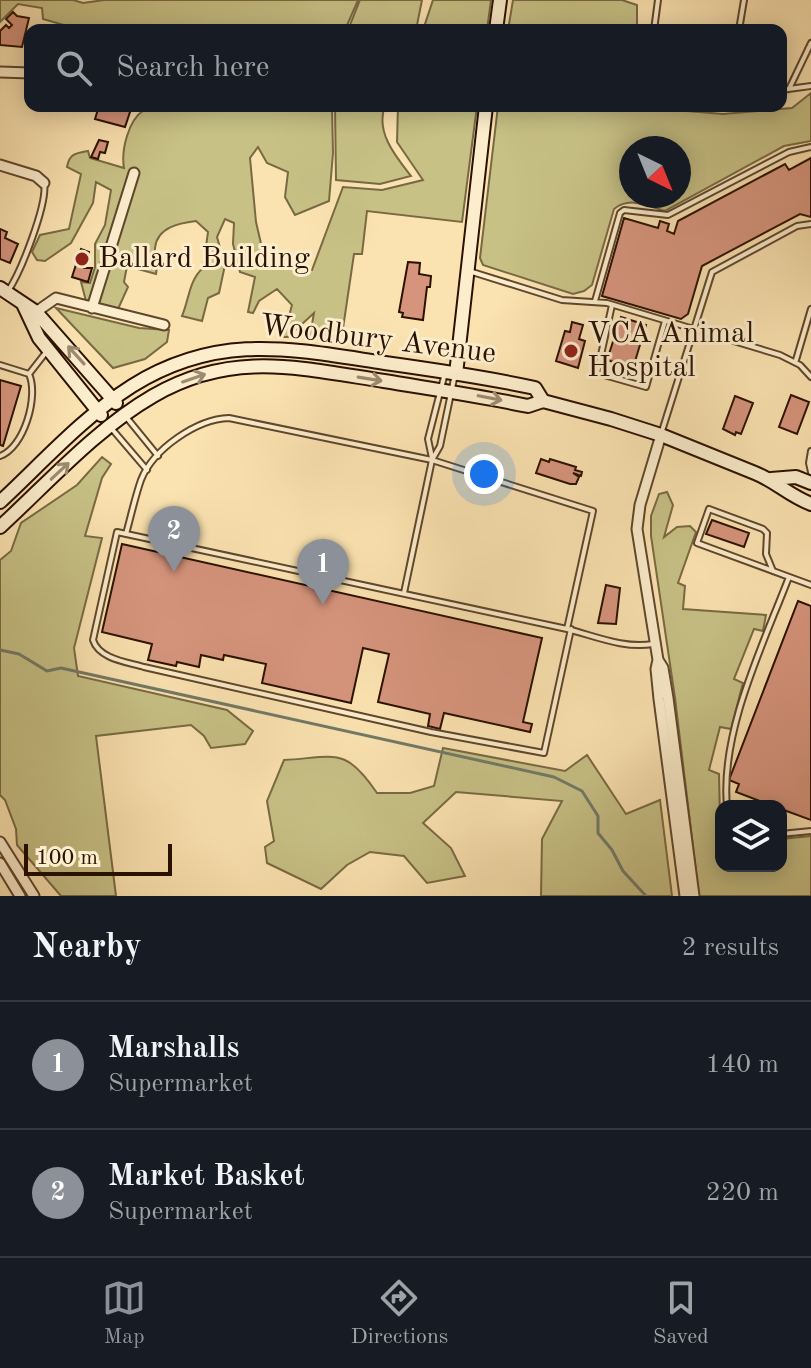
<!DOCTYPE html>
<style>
body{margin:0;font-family:"Old Standard TT",serif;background:#20242c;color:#f1f3f6}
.controls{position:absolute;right:24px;bottom:24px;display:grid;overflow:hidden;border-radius:16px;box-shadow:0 4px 20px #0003}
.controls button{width:72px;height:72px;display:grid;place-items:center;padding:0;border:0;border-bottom:2px solid #363941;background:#171b24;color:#f1f3f6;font:40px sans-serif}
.compass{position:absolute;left:619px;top:136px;width:72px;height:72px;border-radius:50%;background:#171b24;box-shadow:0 4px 20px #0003;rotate:137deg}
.scale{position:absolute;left:24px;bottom:20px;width:148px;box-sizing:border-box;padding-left:8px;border:4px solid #2b1100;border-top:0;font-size:22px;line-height:28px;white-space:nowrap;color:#2b1100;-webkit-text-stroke:6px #fcedcc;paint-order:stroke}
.you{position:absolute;left:484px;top:474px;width:28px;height:28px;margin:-20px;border:6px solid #fff;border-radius:50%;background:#1a73e8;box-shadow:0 0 0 12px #1a73e833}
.badge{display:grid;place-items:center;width:52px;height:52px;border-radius:50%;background:#8c9099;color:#fff;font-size:26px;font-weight:700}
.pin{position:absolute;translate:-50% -66px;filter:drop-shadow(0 2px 4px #0008)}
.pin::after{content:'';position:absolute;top:42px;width:28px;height:24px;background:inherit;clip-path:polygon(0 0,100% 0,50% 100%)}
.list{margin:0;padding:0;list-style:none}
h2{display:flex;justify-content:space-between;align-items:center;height:104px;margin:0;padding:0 32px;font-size:34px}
h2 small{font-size:26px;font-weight:400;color:#9ea1a6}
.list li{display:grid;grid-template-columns:52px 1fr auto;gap:24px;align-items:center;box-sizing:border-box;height:128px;padding:0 32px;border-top:2px solid #363941}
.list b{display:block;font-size:30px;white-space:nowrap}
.list p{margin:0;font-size:26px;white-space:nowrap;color:#9ea1a6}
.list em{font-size:26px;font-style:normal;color:#9ea1a6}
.icon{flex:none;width:44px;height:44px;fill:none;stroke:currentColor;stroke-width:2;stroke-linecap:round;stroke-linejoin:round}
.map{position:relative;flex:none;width:811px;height:896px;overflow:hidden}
.search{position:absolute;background:#171b24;box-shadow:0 4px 20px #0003;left:24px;right:24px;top:24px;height:88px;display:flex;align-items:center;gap:20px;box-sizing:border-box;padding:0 28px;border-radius:16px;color:#9ea1a6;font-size:30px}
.sheet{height:360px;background:#171b24}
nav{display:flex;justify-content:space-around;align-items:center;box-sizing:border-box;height:112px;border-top:2px solid #363941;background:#171b24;font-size:22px;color:#9ea1a6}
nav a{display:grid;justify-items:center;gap:4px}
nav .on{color:#8c9099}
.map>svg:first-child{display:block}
.green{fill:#c7c186;stroke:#796943;stroke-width:2;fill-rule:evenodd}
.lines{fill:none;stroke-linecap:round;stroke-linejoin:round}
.stream{stroke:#717967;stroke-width:3}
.building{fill:#d6947d;stroke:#2b1100;stroke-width:2}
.lane-casing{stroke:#5f462c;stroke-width:8}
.street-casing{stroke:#5f462c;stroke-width:13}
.secondary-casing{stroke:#2b1100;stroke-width:16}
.lane{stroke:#fcedcc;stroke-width:4}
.street{stroke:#fcedcc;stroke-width:9}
.secondary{stroke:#fcedcc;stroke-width:12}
.oneway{stroke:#9e8a70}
.poi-dot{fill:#8f2418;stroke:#fcedcc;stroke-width:3}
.labels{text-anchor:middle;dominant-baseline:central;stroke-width:6;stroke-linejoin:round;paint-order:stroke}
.poi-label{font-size:30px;fill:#2b1100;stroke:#fcedcc;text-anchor:start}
.street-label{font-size:30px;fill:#2b1100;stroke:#fcedcc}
</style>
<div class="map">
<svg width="811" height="896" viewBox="0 0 811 896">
<rect width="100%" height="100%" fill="#fbe3b1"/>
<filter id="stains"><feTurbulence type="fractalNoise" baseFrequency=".0025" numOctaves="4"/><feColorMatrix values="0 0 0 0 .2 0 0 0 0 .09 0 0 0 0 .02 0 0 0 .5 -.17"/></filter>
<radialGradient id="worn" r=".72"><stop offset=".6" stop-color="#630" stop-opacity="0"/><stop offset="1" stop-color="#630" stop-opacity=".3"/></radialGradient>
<!-- green -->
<path class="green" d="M 0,0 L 73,0 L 83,3 L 104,0 L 358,0 L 345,30 L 81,30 L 43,19 L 42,8 L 18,4 L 0,22 Z
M 360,0 L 422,0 L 416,30 L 348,30 Z
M 433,0 L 491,0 L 487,30 L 423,30 Z
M 513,0 L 622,0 L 637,5 L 637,30 L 508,30 Z
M 811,93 L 811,141 L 784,146 L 665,211 C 647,206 630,196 614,209 L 592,285 L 584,291 L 573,294 L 483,265 L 480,258 L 498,106 L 626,106 L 723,114 L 792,108 ZM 631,148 L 679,148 L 679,196 L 631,196 Z
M 143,106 L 332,106 L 333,153 L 329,201 L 295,215 L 285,197 L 288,172 L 267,163 L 258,147 L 250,158 L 256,222 L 266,265 L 312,270 L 343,187 L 382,190 L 423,180 L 397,142 L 398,106 L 477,106 L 462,222 L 367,211 L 362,254 L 354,254 L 342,335 L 347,337 L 346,343 L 317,339 L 310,335 L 314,313 L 288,337 L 284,337 L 280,331 L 287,323 L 292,305 L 277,289 L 259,301 L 253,313 L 248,312 L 255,277 L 240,272 L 233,244 L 234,223 L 225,219 L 217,237 L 225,265 L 219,293 L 208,298 L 202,321 L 182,316 C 189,300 189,280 203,268 L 208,232 L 196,221 C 180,223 157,227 155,248 C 154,257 158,264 156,274 L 127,266 L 124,282 L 128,287 L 118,309 L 86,301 L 81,282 L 90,283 L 95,267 L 95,244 L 105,225 L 111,190 L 96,182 L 93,203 L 71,243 L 45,261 L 37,260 L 32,252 L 40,235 L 69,229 L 81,174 L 67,167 C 69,154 76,153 88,151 L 90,158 L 124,168 C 121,151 128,120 144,110 Z
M 335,106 L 385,106 C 375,132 396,157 411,176 L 380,184 L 336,180 Z
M 56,308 L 139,328 L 169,330 L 167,342 L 145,359 L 113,368 Z
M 102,457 L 111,464 L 102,478 L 85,536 L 102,538 L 74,648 L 78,676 L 227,710 L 253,731 L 245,744 L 211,748 L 204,736 L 191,725 L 96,736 L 116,896 L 61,896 L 17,845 L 16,829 L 5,800 L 0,795 L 0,560 L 11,551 L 21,523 L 77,485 Z
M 667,492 L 673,505 L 664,537 L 677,527 L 690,526 L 696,532 L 678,583 L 685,586 L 683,609 L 766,615 L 763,631 L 754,629 L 734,679 L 743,683 L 731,729 L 720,727 L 709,770 L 719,774 L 721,866 L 781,866 L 781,839 L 811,836 L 811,896 L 699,896 L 675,698 L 651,536 L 651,516 L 659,494 Z
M 443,748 L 565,771 L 587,755 L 626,814 L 660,800 L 672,896 L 541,896 L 542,839 L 562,801 L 456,792 L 423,823 L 451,848 L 465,876 L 427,883 L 404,856 L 370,852 L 347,865 L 321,889 L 267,863 L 265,847 L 274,841 L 267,801 L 284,760 C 336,757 345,746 377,793 L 410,793 L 434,786 Z"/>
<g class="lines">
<!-- stream -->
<path class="stream" d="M 0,650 L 19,654 L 47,671 L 61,668 L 554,777 L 582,791 L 598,816 L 598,833 L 612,850 L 623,871 L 646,896"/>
</g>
<!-- building -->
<path class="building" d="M 13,12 L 17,16 L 29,18 L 22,47 L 0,45 L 0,31 L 6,25 L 9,28 L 12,25 L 6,19 Z
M 99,106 L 121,106 L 131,109 L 125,127 L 95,119 Z
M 99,140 L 108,142 L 105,153 L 100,152 L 98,159 L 91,157 Z
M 811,158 L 811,217 L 800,214 L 702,266 L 688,314 L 681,319 L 602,296 L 624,218 L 658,228 L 660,221 L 669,224 L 667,231 L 674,234 L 678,221 L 785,164 L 789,170 Z
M 0,229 L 7,232 L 5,238 L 18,244 L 10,263 L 0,259 Z
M 81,249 L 89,252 L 84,268 L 92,268 L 88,282 L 72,277 Z
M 408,262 L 420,263 L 419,274 L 431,276 L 430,287 L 427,287 L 423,320 L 402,317 L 403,313 L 399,312 Z
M 621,317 L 646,325 L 633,368 L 607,360 Z
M 572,322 L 583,325 L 579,339 L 585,341 L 578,368 L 556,361 L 565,331 L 570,332 Z
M 0,380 L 21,386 L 3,446 L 0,445 Z
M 791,395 L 809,402 L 797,434 L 779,427 Z
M 735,396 L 753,403 L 741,434 L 736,432 L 735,435 L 723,429 Z
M 541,459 L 549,462 L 550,459 L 576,467 L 575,470 L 582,472 L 581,476 L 573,473 L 579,477 L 576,484 L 570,484 L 536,473 Z
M 712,520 L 749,533 L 744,547 L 706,534 Z
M 122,544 L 542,638 L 523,722 L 532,724 L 530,732 L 444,713 L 440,729 L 428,726 L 430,714 L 378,702 L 389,654 L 363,648 L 351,703 L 262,683 L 266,664 L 224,655 L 223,660 L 201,655 L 199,667 L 177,662 L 176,666 L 148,660 L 152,644 L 102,632 Z
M 606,585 L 620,588 L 616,624 L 598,623 Z
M 798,601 L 811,606 L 811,820 L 781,809 L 781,806 L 773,806 L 736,792 L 739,784 L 729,780 Z"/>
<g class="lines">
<!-- lane casing -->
<g class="lane-casing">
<path id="lane" d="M 654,30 L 658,0
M 739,30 L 744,0
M 789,89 L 811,43
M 781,90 L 811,86
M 469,271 L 562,300 L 607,303 L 780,355 L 800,365 L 811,377
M 8,291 C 21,272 48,203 44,183
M 595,301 L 620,213 L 624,210 L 668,215 L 789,152 L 811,147
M 612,305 L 597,373 L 646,387 L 665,321
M 796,360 L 811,309
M 0,365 L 29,374 C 39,396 24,448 0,456
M 29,374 L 47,351
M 127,418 L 158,456
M 112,429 L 147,470
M 662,431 L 712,272 L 797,226 L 811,224
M 811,451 L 809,463 L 811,472
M 432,458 L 428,439 L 445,373
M 126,534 C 131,516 135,497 141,480 C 153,449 197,419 229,418 L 432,460 L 593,511 L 567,629
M 773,571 L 766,554 L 767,533 L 763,529 L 709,509 L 697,543 L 811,585
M 404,593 L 432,460 L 440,446 L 455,374
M 571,629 L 544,753 L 431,732 L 144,667 C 127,662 99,659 93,640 L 117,532 L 567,629 C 595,636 624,649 653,644
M 727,806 C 720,732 763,645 789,577
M 781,834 L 811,831"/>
</g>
<!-- street casing -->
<g class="street-casing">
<path id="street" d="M 0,72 L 30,73
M 0,165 L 36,176 L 44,183
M 92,308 L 134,173
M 36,312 L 56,298 L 164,325
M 661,435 L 640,505 L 637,529 L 658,660 L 663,668 L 668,698 L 694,896
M 658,660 L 656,669 L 659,699 L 685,896
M 0,842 L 34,896
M 0,863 L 20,896"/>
</g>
<!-- secondary casing -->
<g class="secondary-casing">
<path id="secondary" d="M 496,30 L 500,0
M 0,288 L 36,312 L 116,403
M 23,304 L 39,338 L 101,415
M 456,374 L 486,106
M 771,479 L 796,477 L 811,483
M 0,502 C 42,463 83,417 132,386 C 219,332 291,349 385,363 C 435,370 485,377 535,388 L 543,401
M 0,527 C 48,483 96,429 153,396 C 232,350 299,368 384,381 C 432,389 480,396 528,406 L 543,401 L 611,419 L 661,435 L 755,473 C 777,482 788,495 811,504"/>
</g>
<!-- lane -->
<use href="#lane" class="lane"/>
<!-- street -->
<use href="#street" class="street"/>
<!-- secondary -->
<use href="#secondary" class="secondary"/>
</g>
<!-- one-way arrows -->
<defs><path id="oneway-shaft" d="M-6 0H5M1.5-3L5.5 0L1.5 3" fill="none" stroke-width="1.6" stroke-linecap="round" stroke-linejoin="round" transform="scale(2)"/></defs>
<g class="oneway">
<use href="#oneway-shaft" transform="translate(76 355) rotate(-132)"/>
<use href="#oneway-shaft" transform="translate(194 378) rotate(-19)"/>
<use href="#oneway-shaft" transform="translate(370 379) rotate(9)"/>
<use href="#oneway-shaft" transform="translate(490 398) rotate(11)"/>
<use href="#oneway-shaft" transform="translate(60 471) rotate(-43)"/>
</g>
<!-- markers -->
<g class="poi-dot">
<circle cx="82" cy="259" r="8"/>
<circle cx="571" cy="351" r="8"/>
</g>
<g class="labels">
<!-- poi labels -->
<g class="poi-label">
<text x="98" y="259">Ballard Building</text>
<text x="587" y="334">VCA Animal<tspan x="587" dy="34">Hospital</tspan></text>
</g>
<!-- street labels -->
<g class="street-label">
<text transform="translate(378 340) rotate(7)">Woodbury Avenue</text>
</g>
</g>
<rect width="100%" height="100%" filter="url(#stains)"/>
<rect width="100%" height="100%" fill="url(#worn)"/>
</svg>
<div class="controls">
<button><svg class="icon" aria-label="layers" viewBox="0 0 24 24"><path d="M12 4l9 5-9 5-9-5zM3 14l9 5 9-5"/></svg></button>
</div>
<svg class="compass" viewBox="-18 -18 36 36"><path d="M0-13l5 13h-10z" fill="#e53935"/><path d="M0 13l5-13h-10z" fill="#9ea1a6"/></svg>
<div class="scale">100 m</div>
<div class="you"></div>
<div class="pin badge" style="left:323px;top:605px">1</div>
<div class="pin badge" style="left:174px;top:572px">2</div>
<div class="search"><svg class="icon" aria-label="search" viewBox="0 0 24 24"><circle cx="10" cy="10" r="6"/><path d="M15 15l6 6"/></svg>Search here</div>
</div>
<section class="sheet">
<h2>Nearby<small>2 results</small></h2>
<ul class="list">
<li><span class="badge">1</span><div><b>Marshalls</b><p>Supermarket</p></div><em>140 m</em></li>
<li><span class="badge">2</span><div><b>Market Basket</b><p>Supermarket</p></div><em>220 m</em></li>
</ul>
</section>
<nav>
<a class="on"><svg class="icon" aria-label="map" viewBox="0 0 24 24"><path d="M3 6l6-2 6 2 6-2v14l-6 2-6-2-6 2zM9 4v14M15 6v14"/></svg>Map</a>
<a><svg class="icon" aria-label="directions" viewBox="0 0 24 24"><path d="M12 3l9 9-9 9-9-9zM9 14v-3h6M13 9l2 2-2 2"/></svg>Directions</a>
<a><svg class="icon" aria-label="saved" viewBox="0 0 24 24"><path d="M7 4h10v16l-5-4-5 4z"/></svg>Saved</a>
</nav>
